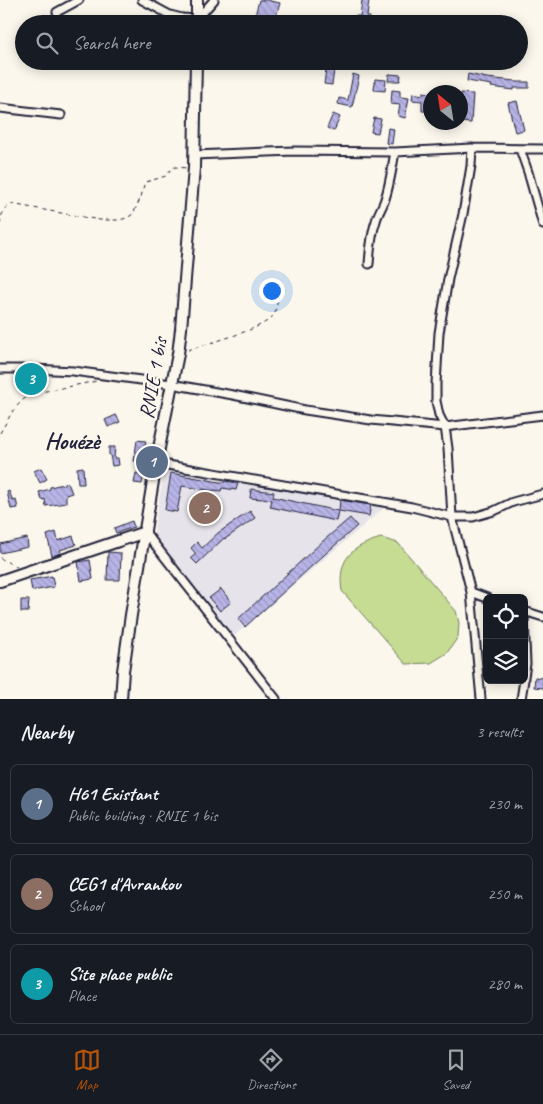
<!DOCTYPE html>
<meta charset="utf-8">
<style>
body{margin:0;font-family:Caveat,sans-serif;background:#242831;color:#f1f3f6}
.controls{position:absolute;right:15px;bottom:15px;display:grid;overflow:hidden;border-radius:8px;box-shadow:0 2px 12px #0003}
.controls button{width:45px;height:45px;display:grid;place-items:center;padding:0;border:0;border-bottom:1px solid #363941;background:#171b24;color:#f1f3f6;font:25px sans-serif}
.compass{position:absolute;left:423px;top:85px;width:45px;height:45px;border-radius:50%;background:#171b24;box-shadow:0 2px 12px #0003;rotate:330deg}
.you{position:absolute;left:271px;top:290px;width:18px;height:18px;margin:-12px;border:4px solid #fff;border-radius:50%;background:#1a73e8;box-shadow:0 0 0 8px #1a73e833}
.badge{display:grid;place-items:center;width:32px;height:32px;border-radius:50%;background:#b45309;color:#fff;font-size:16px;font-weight:700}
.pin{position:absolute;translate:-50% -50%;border:2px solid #fff;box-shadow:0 1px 5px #0006}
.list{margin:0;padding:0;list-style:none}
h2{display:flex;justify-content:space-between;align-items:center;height:65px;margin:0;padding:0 20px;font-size:21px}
h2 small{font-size:16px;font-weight:400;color:#9ea1a6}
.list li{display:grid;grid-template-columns:32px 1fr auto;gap:15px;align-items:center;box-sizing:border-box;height:80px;margin:0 10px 10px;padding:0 10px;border:1px solid #363941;border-radius:8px}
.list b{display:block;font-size:19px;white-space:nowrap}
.list p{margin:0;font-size:16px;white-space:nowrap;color:#9ea1a6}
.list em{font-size:16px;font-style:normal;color:#9ea1a6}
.icon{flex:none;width:28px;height:28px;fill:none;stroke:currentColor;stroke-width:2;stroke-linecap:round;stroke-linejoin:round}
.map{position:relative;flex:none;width:543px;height:699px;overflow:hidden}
.search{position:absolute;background:#171b24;box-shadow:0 2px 12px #0003;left:15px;right:15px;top:15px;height:55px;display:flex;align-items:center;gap:12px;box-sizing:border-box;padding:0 18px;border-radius:28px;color:#9ea1a6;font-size:19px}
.sheet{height:335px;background:#171b24}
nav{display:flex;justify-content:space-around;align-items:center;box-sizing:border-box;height:70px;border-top:1px solid #363941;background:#171b24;font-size:14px;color:#9ea1a6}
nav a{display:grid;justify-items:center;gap:2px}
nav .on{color:#b45309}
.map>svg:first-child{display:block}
.built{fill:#e7e3ea}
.park{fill:#c5dc92;stroke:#747f66}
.building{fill:url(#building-back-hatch);stroke:#22223b}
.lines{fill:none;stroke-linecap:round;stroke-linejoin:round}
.street-casing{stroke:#22223b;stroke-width:11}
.secondary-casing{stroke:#22223b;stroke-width:14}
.primary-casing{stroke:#22223b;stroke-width:14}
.path{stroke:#22223b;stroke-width:1;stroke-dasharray:4 4;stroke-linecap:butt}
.street{stroke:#fbf7ec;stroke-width:7}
.secondary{stroke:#fbf7ec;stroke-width:10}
.primary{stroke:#fbf7ec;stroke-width:10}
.labels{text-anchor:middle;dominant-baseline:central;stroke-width:5;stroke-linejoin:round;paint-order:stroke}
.street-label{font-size:21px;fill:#22223b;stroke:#fbf7ec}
.quarter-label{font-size:24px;font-weight:bold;fill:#22223b;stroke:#fbf7ec}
</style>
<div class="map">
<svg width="543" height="699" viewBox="0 0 543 699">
<defs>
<pattern id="building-back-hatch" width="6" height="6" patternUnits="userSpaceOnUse" patternTransform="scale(1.25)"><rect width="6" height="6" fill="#b7b4e6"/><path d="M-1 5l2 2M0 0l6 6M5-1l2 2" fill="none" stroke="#9d9ac6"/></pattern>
</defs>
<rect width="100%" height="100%" fill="#fbf7ec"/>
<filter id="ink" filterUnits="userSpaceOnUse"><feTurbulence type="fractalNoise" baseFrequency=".02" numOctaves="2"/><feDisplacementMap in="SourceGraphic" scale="10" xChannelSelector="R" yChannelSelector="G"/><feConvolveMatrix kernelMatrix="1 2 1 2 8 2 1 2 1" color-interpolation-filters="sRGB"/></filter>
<g filter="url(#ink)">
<!-- built -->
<path class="built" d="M 164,470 L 384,508 L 234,636 L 153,536 Z"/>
<!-- park -->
<path class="park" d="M 381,538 L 398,543 L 456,611 L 459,623 L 458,637 L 447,653 L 431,663 L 406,664 L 342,591 C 337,558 353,546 381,538 Z"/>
<!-- building -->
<path class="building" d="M 259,0 L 270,0 L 270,1 L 280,3 L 276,17 L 266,15 L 265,19 L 255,16 Z
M 362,0 L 369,0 L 367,17 L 370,17 L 370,24 L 354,24 L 354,16 L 360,16 Z
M 326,69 L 334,70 L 332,85 L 324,84 Z
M 353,74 L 359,76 L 352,107 L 338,104 L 339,98 L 348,100 Z
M 389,74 L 401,75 L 400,81 L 388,81 Z
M 468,74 L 487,78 L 515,81 L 515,82 L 529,82 L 529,88 L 514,88 L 514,90 L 491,87 L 492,85 L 467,81 Z
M 375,79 L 386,80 L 385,91 L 374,90 Z
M 392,90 L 400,91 L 400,97 L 409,98 L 405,118 L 398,116 L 400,105 L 391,104 Z
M 423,92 L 430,93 L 430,111 L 422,111 L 422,101 L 412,100 L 413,93 L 423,95 Z
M 461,93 L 473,94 L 471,123 L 460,122 Z
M 517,101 L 524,130 L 515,132 L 508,103 Z
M 333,114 L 340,117 L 334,131 L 327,128 Z
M 374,118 L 381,119 L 378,133 L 371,132 Z
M 388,128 L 394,129 L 392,144 L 386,143 Z
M 116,415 L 120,422 L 108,427 L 105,420 Z
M 137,440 L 146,441 L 142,462 L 134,461 Z
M 109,447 L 115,447 L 114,458 L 118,458 L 119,465 L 112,466 L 110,455 L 109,455 Z
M 83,467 L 84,484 L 78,484 L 77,468 Z
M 41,468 L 47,479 L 40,483 L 34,471 Z
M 136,473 L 144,474 L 142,484 L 134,483 Z
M 171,473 L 219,482 L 225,482 L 225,481 L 238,483 L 236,490 L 222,488 L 221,491 L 214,490 L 214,491 L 182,486 L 177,512 L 165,510 Z
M 68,483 L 72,493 L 66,495 L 66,503 L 46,506 L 45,499 L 42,500 L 39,492 L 50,489 L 50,487 Z
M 251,489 L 274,492 L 273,497 L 338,511 L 336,521 L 270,507 L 272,500 L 262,498 L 262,499 L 250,498 Z
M 9,491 L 13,501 L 16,500 L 18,508 L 11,509 L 7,492 Z
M 340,500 L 371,505 L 369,516 L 339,511 Z
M 250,511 L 255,518 L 225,539 L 224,538 L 197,564 L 191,558 L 196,554 L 191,548 L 197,542 L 202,548 L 218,533 Z
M 350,518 L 357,526 L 324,555 L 245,627 L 238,619 L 323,541 Z
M 132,521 L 134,527 L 116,533 L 114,528 Z
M 56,532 L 58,541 L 73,536 L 76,545 L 60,550 L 61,553 L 52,556 L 47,535 Z
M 27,538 L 28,547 L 0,553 L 0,544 Z
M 108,552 L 121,553 L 120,580 L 107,580 Z
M 90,560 L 93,579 L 81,581 L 78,562 Z
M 52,576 L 54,587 L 32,591 L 30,580 Z
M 221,589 L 231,602 L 220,611 L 209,598 Z
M 21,600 L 29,600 L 28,612 L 21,612 Z
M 535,677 L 543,678 L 543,688 L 534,687 Z"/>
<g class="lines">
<!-- street casing -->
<g class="street-casing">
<path id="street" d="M 142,0 L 170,15 L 182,18 L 197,19 L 214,0
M 57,12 L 79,0
M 0,108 L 61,115
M 472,148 L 471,166 L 463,214 L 448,279 L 439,333 L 436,384 L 436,401 L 439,415 L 445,427 L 448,448 L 452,517 L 471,592 L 481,699
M 520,149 L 528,172 L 543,225
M 194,155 L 294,151 L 395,152 L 472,148 L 543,149
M 369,264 C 370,250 371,235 376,221 C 378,213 383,206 385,199 C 390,184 392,168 395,152
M 0,369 L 34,369 L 73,371 L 171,384 L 233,395 L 305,410 L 371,420 L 445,427 L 543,415
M 156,463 L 412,507 L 452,517 L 473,517 L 494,511 L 513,502 L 543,494
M 145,532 L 276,699
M 471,592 L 487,598
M 524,611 L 543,617
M 524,618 L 526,664 L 524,677
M 521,699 L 524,680"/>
</g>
<!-- secondary casing -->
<g class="secondary-casing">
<path id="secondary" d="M 0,581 L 145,532"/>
</g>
<!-- primary casing -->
<g class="primary-casing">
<path id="primary" d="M 197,0 L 197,24
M 121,699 L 123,671 L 131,615 L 156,463 L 178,354 L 181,329 L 194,168 L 196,61"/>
</g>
<!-- path -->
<path class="path" d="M 0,224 C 2,214 2,209 11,204 L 100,220 L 119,220 L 127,218 L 133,214 L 141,197 L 144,185 L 146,182 L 166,176 L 171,169 L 175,167 L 187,168
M 188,350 C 205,344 261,330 272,317 C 276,313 276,305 278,299
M 0,433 L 14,409 L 24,399 L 36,393 L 97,381
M 0,558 L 17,567"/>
<!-- street -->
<use href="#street" class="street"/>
<!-- secondary -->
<use href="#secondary" class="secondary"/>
<!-- primary -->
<use href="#primary" class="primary"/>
</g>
</g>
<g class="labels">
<!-- street labels -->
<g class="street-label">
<text transform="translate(153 378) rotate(-80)">RNIE 1 bis</text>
</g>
<!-- quarter labels -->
<g class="quarter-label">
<text x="72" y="441">Houézè</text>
</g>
</g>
</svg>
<div class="controls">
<button><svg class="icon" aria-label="locate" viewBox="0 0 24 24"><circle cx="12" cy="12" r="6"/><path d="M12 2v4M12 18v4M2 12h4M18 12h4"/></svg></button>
<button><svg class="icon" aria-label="layers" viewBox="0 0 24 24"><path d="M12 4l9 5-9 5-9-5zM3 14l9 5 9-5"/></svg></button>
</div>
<svg class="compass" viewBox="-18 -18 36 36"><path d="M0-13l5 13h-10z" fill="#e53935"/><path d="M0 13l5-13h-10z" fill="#9ea1a6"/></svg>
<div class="you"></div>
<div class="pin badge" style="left:152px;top:462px;background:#5c6f8a">1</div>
<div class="pin badge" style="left:205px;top:508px;background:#8d6e63">2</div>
<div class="pin badge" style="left:31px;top:379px;background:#0f9aa8">3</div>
<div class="search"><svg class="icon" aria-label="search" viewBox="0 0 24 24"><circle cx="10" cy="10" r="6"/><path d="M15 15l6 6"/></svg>Search here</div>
</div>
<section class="sheet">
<h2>Nearby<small>3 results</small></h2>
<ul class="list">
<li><span class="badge" style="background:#5c6f8a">1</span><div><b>H61 Existant</b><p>Public building · RNIE 1 bis</p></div><em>230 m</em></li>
<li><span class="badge" style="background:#8d6e63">2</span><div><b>CEG1 d'Avrankou</b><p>School</p></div><em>250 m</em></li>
<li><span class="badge" style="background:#0f9aa8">3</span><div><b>Site place public</b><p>Place</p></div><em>280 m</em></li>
</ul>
</section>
<nav>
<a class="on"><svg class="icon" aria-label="map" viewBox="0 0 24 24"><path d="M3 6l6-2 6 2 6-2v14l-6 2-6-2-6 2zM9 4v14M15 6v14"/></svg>Map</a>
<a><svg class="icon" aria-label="directions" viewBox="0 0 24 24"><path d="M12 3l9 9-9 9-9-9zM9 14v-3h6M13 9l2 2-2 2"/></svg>Directions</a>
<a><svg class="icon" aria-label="saved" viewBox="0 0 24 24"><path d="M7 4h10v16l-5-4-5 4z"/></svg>Saved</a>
</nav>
